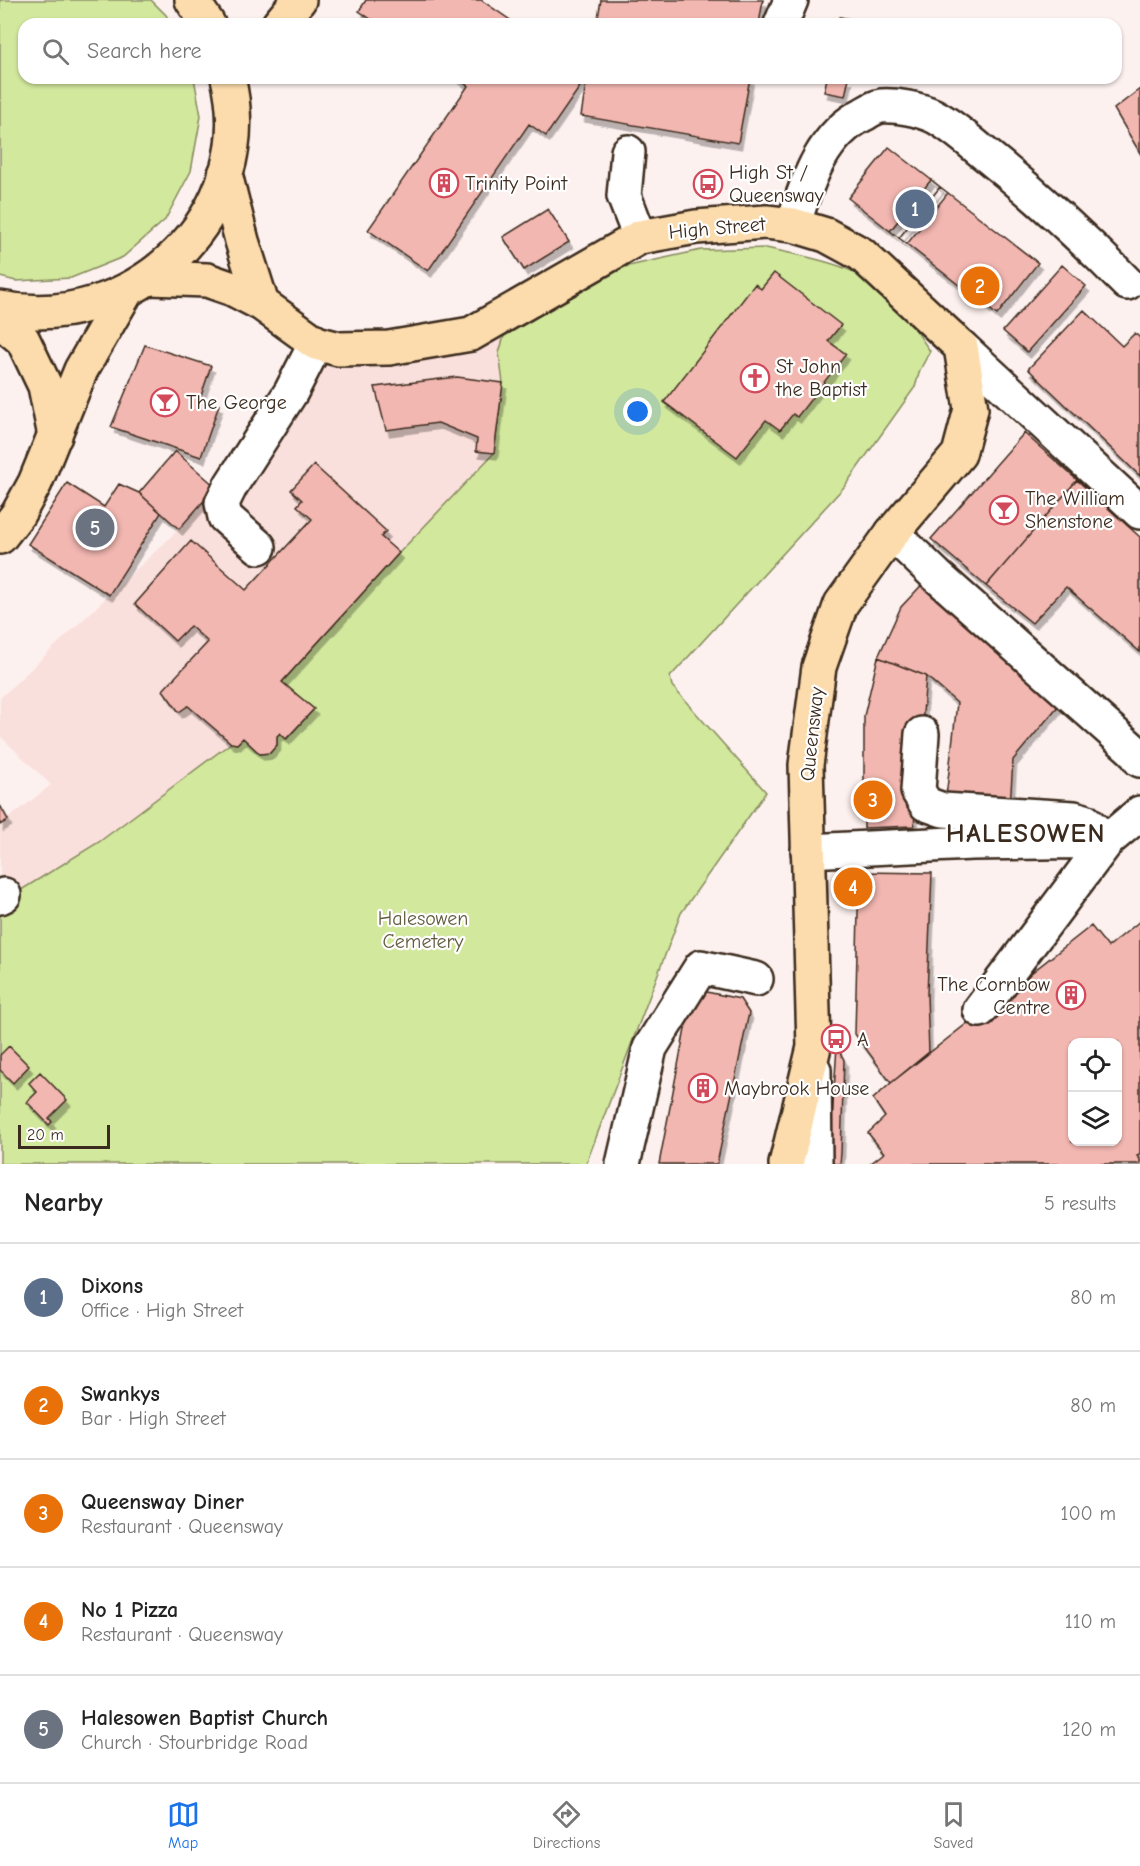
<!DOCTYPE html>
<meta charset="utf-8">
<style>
body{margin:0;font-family:"Comic Neue",sans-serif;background:#f2f2f2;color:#222}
.controls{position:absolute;right:18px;bottom:18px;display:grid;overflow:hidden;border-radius:12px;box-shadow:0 2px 4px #0004}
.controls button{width:54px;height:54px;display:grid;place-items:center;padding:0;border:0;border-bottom:2px solid #e0e0e0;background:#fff;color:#222;font:30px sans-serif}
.scale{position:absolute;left:18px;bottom:15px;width:92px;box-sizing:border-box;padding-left:6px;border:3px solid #3b2a1e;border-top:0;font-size:16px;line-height:21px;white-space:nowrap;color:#3b2a1e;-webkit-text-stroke:4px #fff;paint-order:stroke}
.you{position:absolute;left:638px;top:412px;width:21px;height:21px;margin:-15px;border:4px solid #fff;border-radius:50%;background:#1a73e8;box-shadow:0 0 0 9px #1a73e833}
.badge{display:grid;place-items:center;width:39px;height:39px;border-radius:50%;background:#1a73e8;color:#fff;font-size:20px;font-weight:700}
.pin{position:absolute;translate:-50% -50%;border:3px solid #fff;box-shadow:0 2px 6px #0006}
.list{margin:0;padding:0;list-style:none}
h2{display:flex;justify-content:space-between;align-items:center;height:78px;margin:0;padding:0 24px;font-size:26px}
h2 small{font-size:20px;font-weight:400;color:#767676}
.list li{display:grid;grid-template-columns:39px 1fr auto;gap:18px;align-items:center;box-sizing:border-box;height:108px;padding:0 24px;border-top:2px solid #e0e0e0}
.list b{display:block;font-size:22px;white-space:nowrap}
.list p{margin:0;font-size:20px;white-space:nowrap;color:#767676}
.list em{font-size:20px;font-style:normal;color:#767676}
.icon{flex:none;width:33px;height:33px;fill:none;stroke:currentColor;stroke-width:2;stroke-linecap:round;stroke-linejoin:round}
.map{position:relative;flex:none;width:1140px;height:1164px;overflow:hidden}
.search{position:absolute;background:#fff;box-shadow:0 2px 4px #0004;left:18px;right:18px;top:18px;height:66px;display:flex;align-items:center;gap:15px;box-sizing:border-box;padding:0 21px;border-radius:18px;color:#767676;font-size:22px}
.sheet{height:618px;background:#fff}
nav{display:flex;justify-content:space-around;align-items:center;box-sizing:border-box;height:84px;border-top:2px solid #e0e0e0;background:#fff;font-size:16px;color:#767676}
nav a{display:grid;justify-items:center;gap:3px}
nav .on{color:#1a73e8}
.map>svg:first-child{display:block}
.built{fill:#fae0dc}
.green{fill:#d2e89d;stroke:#86895e;stroke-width:1.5}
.building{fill:#f3b7b1;stroke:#3b2a1e;stroke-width:1.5;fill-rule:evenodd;filter:url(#shadow)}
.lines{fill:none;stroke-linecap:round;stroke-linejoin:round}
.minor-casing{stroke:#3b2a1e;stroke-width:38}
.major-casing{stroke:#3b2a1e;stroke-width:38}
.highway-casing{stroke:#3b2a1e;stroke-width:38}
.minor{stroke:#fff;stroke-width:33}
.major{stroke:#fcdcac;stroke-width:33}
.highway{stroke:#fcdcac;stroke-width:33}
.labels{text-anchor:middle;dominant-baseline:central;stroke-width:4.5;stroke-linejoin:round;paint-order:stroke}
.poi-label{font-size:20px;fill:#3b2a1e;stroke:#fff;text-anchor:start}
.street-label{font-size:20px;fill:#3b2a1e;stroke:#fff}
.park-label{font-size:20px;fill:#615a3e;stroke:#fff}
.district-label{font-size:26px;font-weight:bold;letter-spacing:1.5px;fill:#3b2a1e;stroke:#fff}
</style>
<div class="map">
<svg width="1140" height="1164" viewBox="0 0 1140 1164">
<defs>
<filter id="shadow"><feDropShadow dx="3.5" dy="6" stdDeviation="0" flood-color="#0004"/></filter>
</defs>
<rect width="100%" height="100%" fill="#fdf1ef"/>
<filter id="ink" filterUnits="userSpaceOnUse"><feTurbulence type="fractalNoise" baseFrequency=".0167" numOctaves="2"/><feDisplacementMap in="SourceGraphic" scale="12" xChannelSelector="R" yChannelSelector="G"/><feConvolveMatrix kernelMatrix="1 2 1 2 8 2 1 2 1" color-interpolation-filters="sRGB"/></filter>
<g filter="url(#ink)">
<!-- built -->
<path class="built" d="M 504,336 L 499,353 L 503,383 L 494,453 L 399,553 L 283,681 L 314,709 L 286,739 L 277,736 L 277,745 L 270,753 L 260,754 L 244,738 L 99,842 L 0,903 L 0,825 L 51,785 L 0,736 L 0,698 L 179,529 L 216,487 L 309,366 L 364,361 Z"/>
<!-- green -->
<path class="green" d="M 0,0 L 151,0 L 166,15 L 171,24 L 24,24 L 24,78 L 194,78 L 201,116 L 191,171 L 165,220 L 123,257 L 71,278 L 16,281 L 0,277 Z
M 766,248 C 813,258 865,265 898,305 C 910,319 919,336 930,351 L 920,370 L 915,387 L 844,487 L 670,677 L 672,686 L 766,792 L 681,913 L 586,1164 L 0,1164 L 0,903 L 99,842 L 231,743 L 237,744 L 243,738 L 260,754 L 270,753 L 277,745 L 277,736 L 280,733 L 287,739 L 314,709 L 282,682 L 399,553 L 494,453 L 503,383 L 499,353 L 504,336 L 624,267 L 701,250 Z"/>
<!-- building -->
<path class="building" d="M 366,0 L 481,0 L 516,24 L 378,24 L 359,11 Z
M 601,0 L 763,0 L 759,24 L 597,24 Z
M 840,17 L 861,21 L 860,24 L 839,24 Z
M 456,78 L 586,78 L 546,136 L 529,124 L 428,271 L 368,230 L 468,86 Z
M 587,78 L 750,78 L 738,143 L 581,116 Z
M 827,78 L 849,78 L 845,96 L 824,92 Z
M 1140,89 L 1140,153 L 1114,109 Z
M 889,147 L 1038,263 L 997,315 L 848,198 Z
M 931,180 L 940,187 L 899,238 L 890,231 Z
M 940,187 L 948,193 L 907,244 L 899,238 Z
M 548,209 L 569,242 L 524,270 L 503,237 Z
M 1062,265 L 1086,286 L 1027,352 L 1003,331 Z
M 774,273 L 841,325 L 828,341 L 846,354 L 797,417 L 793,414 L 780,430 L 766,420 L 737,457 L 664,402 L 755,284 L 761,289 Z
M 1084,310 L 1122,346 L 1135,333 L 1140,338 L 1140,476 L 1028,369 Z
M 145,345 L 211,366 L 200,399 L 219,405 L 201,457 L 111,427 Z
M 457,377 L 503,383 L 494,453 L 476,451 L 477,439 L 438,423 L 386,430 L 375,387 Z
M 1024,433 L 1077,480 L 986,586 L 931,539 Z
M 175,451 L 216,487 L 179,529 L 139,493 Z
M 314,465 L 386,531 L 381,537 L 399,553 L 282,682 L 314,709 L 286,739 L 280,733 L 277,736 L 277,745 L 270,753 L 260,754 L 243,738 L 237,744 L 231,743 L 188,706 L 179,712 L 163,690 L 208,642 L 190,626 L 175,641 L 135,604 L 191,541 L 246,590 L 312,519 L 297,506 L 302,500 L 291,490 Z
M 1077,480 L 1140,537 L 1140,652 L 1066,587 L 1032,623 L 986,586 Z
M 67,483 L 104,507 L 119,484 L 139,493 L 161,513 L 109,595 L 28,544 Z
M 931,575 L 1064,699 L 1013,760 L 1010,807 L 946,797 L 957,703 L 926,676 L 878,657 L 901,607 Z
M 878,657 L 926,676 L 914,826 L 864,828 L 864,716 Z
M 0,805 L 8,820 L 0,825 Z
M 859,872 L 932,873 L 927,995 L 929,1052 L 891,1083 L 855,1034 Z
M 1140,921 L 1140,1153 L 1137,1156 L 1140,1159 L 1140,1164 L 870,1164 L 884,1153 L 868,1133 L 885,1117 L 873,1099 L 891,1083 L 1091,926 L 1108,947 ZM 1072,1042 L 1118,1042 L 1118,1142 L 1072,1142 Z
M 702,991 L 740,999 L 749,1013 L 717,1164 L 659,1164 L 690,1003 Z
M 9,1046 L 29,1066 L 13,1083 L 0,1070 L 0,1055 Z
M 837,1047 L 844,1060 L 841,1153 L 840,1164 L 829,1164 Z
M 40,1072 L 67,1100 L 49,1118 L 52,1122 L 49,1125 L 27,1102 L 37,1092 L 29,1083 Z"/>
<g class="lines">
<!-- minor casing -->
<g class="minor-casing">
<path id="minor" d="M 781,24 L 791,0
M 628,152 L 624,196 L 640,237
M 793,225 C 807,183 821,135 864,114 C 869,111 875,107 881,106 C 897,105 919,109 934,116 C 953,126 969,141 985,154 C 1035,194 1082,237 1127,283
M 961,347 L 1140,512
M 892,533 L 937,576 L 1134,751 L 1140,760
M 259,547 L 225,517 L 222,503 L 231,485 L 291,392 L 316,343
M 922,734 L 918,791 L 926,804 L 943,810 L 1074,818 L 1085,821 L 1107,841 L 980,1010
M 808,851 L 972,843 L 1107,841 L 1140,813
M 0,897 L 4,895
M 814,1070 L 815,1164
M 623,1164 L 650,1048 L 701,967 L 756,979"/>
</g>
<!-- major casing -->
<g class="major-casing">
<path id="major" d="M 225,174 L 242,241 L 262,304
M 150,278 L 207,280 L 233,289 L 262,304 L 316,343 L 339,349 L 389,348 L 471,334 L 640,237 L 696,227 L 766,222 L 793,225 L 826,235 L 861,254 L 961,347 L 971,409 L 959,454 L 892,533 L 841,604 L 819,667 L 806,765 L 814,1047 L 786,1164"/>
</g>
<!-- highway casing -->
<g class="highway-casing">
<path id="highway" d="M 192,0 L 208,24
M 279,24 L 299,0
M 0,308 C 133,335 262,214 228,78
M 0,321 L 23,340 L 45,386 L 55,436
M 0,537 L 18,514 L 35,483 L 81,370 L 126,292"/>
</g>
<!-- minor -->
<use href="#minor" class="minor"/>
<!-- major -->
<use href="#major" class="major"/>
<!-- highway -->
<use href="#highway" class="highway"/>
</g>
</g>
<!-- icons -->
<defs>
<g id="building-ring" transform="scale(1.5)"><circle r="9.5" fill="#fff" stroke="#d1495b" stroke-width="1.5"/><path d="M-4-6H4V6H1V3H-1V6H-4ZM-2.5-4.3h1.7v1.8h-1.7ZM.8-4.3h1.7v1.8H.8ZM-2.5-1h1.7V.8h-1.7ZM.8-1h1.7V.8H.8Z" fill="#d1495b"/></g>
<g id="bus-ring" transform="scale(1.5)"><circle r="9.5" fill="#fff" stroke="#d1495b" stroke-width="1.5"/><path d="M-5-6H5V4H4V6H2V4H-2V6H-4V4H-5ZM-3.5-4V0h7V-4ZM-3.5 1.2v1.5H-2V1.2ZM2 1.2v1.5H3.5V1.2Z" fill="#d1495b"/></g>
<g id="church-ring" transform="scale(1.5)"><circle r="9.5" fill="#fff" stroke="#d1495b" stroke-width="1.5"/><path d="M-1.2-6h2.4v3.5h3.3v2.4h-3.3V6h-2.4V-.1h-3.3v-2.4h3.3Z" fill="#d1495b"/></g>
<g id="bar-ring" transform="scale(1.5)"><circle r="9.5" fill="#fff" stroke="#d1495b" stroke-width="1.5"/><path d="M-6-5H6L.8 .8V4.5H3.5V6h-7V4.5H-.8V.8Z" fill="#d1495b"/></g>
</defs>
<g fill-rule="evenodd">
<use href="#building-ring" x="444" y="183"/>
<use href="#bus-ring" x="708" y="184"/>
<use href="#church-ring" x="755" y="378"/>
<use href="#bar-ring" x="165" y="402"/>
<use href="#bar-ring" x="1004" y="510"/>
<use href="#building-ring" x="1071" y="995"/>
<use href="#bus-ring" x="836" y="1039"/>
<use href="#building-ring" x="703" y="1088"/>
</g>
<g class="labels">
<!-- poi labels -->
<g class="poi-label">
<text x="729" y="172">High St /<tspan x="729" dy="23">Queensway</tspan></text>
<text x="465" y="183">Trinity Point</text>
<text x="776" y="366">St John<tspan x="776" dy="23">the Baptist</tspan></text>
<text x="186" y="402">The George</text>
<text x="1025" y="498">The William<tspan x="1025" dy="23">Shenstone</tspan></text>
<text x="1050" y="984" text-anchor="end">The Cornbow<tspan x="1050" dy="23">Centre</tspan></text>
<text x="857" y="1039">A</text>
<text x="724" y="1088">Maybrook House</text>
</g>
<!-- street labels -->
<g class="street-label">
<text transform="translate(717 228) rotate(-5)">High Street</text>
<text transform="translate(812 734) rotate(-84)">Queensway</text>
</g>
<!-- park labels -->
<g class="park-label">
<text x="423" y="918">Halesowen<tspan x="423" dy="23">Cemetery</tspan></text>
</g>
<!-- district labels -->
<g class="district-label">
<text x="1026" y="834">HALESOWEN</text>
</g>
</g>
</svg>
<div class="controls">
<button><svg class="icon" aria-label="locate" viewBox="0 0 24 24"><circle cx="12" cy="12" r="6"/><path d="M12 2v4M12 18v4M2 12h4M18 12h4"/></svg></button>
<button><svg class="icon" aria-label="layers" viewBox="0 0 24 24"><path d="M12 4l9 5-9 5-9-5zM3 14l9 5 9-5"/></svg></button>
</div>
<div class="scale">20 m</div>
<div class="you"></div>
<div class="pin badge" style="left:915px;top:209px;background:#5c6f8a">1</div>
<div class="pin badge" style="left:980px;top:286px;background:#e8710a">2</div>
<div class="pin badge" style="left:873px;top:800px;background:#e8710a">3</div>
<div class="pin badge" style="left:853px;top:887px;background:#e8710a">4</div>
<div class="pin badge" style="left:95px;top:528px;background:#6b7280">5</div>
<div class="search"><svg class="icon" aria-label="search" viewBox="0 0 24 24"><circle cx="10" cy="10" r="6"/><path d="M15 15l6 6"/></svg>Search here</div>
</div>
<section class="sheet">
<h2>Nearby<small>5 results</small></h2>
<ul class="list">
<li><span class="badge" style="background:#5c6f8a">1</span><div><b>Dixons</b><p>Office · High Street</p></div><em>80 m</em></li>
<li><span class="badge" style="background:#e8710a">2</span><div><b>Swankys</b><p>Bar · High Street</p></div><em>80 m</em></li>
<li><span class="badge" style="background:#e8710a">3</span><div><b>Queensway Diner</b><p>Restaurant · Queensway</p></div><em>100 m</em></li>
<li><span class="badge" style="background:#e8710a">4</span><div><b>No 1 Pizza</b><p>Restaurant · Queensway</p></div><em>110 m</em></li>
<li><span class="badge" style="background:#6b7280">5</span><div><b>Halesowen Baptist Church</b><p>Church · Stourbridge Road</p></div><em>120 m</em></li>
</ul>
</section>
<nav>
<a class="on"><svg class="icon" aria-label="map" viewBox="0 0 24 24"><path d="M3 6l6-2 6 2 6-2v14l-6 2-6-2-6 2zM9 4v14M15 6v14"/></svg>Map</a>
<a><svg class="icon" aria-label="directions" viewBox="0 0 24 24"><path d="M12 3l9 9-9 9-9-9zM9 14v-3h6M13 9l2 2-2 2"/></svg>Directions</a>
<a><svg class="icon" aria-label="saved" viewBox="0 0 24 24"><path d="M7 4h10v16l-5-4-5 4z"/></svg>Saved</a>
</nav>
